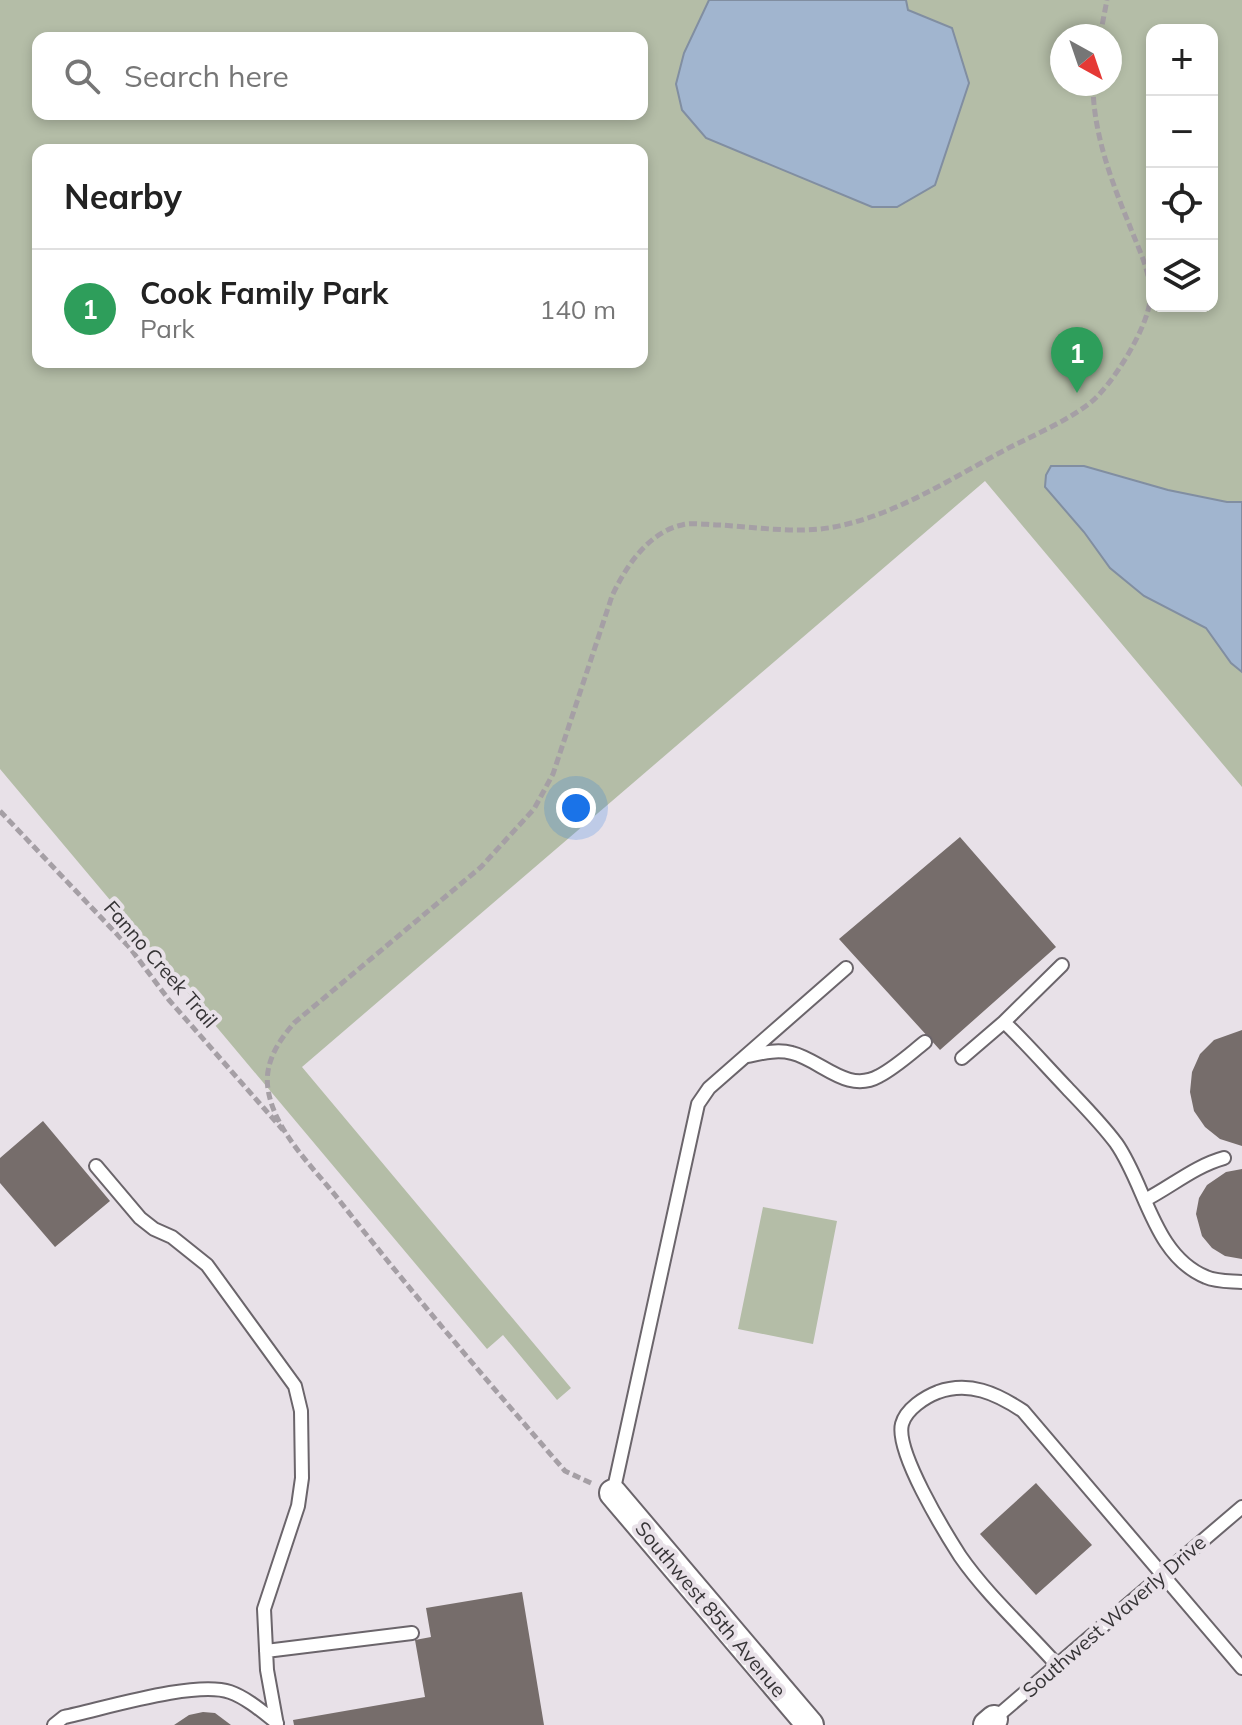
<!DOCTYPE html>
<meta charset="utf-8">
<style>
body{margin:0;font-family:Mulish,sans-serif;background:#f6f6f6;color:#222}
.controls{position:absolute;right:24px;top:24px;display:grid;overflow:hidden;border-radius:16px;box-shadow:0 4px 12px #0003}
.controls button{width:72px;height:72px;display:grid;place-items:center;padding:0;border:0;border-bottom:2px solid #e0e0e0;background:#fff;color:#222;font:40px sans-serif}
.compass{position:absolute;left:1050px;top:24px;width:72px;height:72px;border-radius:50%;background:#fff;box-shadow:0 4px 12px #0003;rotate:140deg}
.you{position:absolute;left:576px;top:808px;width:28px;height:28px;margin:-20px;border:6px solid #fff;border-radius:50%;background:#1a73e8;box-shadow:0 0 0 12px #1a73e833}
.badge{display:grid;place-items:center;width:52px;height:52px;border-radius:50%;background:#1b6939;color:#fff;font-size:26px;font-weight:700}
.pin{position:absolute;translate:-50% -66px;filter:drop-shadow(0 2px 4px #0008)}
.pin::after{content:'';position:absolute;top:42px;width:28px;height:24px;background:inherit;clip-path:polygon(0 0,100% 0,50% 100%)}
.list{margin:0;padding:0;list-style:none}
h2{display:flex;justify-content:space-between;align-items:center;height:104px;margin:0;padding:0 32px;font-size:34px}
h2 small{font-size:26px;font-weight:400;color:#767676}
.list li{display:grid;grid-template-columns:52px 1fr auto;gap:24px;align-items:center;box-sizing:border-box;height:120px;padding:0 32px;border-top:2px solid #e0e0e0}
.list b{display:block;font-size:30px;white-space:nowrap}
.list p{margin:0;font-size:26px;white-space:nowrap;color:#767676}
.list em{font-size:26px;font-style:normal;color:#767676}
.icon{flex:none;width:44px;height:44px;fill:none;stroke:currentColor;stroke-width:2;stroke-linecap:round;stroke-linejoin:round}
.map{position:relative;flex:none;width:1242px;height:1725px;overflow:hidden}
.search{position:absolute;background:#fff;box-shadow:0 4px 12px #0003;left:32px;top:32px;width:616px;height:88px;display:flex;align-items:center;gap:20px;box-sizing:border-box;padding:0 28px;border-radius:16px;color:#767676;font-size:30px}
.panel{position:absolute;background:#fff;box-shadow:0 4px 12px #0003;left:32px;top:144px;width:616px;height:224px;border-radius:16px}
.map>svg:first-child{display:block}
.green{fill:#b4bda7;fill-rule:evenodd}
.water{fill:#a1b5cf;stroke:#818ea1;stroke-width:2}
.building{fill:#766d6b}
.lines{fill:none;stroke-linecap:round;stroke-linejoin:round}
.service-casing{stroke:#6b656b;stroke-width:16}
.minor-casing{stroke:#6b656b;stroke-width:30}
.path{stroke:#a59fa5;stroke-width:5;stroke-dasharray:8 4;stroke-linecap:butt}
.service{stroke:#fff;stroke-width:12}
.minor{stroke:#fff;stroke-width:26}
.labels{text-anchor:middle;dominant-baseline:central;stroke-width:8;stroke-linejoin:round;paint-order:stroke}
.street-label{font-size:20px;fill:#363436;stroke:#e8e1e8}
</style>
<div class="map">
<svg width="1242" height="1725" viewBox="0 0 1242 1725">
<rect width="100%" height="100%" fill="#e8e1e8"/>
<!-- green -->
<path class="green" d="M 0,0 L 1242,0 L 1242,787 L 985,481 L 302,1067 L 571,1388 L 557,1400 L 503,1335 L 487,1349 L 0,769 ZM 1152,30 L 1212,30 L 1212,306 L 1152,306 ZM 1062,36 L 1110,36 L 1110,84 L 1062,84 ZM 38,38 L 642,38 L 642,114 L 38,114 ZM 38,150 L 642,150 L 642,362 L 38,362 Z
M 763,1207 L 837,1221 L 813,1344 L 738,1329 Z"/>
<!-- water -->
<path class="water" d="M 709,0 L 906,0 L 908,10 L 952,28 L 969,83 L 935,185 L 897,207 L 872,207 L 706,138 L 682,110 L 676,84 L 684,53 Z
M 1051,466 L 1084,466 L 1168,490 L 1227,502 L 1242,502 L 1242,672 L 1231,663 L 1206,628 L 1144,596 L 1110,568 L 1084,532 L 1045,487 L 1046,475 Z"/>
<!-- building -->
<path class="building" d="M 960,837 L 1056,947 L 940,1050 L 839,939 Z
M 1242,1030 L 1242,1146 L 1220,1139 L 1205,1127 L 1194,1111 L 1190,1092 L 1192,1072 L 1200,1054 L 1214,1040 Z
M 43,1121 L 110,1201 L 55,1247 L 0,1183 L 0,1158 Z
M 1242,1169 L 1242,1259 L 1225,1256 L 1212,1248 L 1202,1236 L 1196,1214 L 1199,1198 L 1207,1185 L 1226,1172 Z
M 1036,1483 L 1092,1545 L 1036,1595 L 980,1534 Z
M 522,1592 L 544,1725 L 294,1725 L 293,1720 L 425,1697 L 415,1640 L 431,1637 L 426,1608 Z
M 203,1712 L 215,1713 L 231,1725 L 174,1725 L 189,1715 Z"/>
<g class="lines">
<!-- service casing -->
<g class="service-casing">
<path id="service" d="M 1004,1022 L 1062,965
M 748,1056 C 762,1053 777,1049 792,1053 C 821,1060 847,1094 879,1076 C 896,1067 911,1053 925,1042
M 962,1058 L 1004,1022 C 1026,1043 1046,1066 1067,1088 C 1084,1106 1101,1123 1116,1143 C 1146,1185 1153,1255 1206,1277 C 1217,1282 1230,1281 1242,1282
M 96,1166 L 140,1218 L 154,1229 L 172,1237 L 207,1265 L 295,1386 L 301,1411 L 302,1478 L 298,1506 L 264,1609 L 267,1670 L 277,1725
M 1145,1200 C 1172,1186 1195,1166 1224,1158
M 613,1493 L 698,1104 L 709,1088 L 846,968
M 266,1651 L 412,1633
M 1057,1665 C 1025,1629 987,1595 960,1556 C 944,1531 895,1451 902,1424 C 906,1409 925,1397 938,1392 C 969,1381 996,1393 1023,1411 L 1242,1668
M 994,1719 L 1242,1507
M 54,1725 L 64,1717 C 103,1709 195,1680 230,1692 C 247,1698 263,1712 277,1723"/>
</g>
<!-- minor casing -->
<g class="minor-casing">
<path id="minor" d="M 613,1493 L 810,1725
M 987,1725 L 994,1719"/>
</g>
<!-- path -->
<path class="path" d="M 1100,36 L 1107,0
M 0,811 L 130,948 L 169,1000 L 283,1130
M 591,1483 L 565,1471 C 488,1382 412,1293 339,1200 C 314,1168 274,1131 268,1089 C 264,1063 278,1042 294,1023 L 481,867 L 534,809 L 553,774 L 612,596 C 625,568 648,532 682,525 C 693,522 707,525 719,525 C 756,527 797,534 834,527 C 896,515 950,479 1005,450 C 1033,435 1064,423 1090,403 C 1112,386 1148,327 1150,300 C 1152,273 1138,248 1129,224 C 1111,180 1093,132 1093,84"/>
<!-- service -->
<use href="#service" class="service"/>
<!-- minor -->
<use href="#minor" class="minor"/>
</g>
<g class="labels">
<!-- street labels -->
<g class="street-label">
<text transform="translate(161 964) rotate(49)">Fanno Creek Trail</text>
<text transform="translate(711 1609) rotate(50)">Southwest 85th Avenue</text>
<text transform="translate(1114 1616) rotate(-41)">Southwest Waverly Drive</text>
</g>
</g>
</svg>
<div class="controls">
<button>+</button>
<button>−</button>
<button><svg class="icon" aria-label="locate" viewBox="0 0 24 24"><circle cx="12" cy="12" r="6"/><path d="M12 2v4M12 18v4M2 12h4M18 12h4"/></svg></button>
<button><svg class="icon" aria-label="layers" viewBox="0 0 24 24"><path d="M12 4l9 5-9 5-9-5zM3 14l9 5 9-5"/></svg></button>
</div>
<svg class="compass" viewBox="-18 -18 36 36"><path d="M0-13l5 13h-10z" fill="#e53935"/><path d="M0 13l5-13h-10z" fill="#767676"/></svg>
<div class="you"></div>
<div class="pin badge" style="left:1077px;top:393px;background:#2e9e5b">1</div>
<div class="search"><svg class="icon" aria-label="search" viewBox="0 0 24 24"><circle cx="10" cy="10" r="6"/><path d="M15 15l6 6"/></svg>Search here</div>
<section class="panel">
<h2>Nearby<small></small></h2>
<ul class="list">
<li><span class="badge" style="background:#2e9e5b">1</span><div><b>Cook Family Park</b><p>Park</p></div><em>140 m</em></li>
</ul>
</section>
</div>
